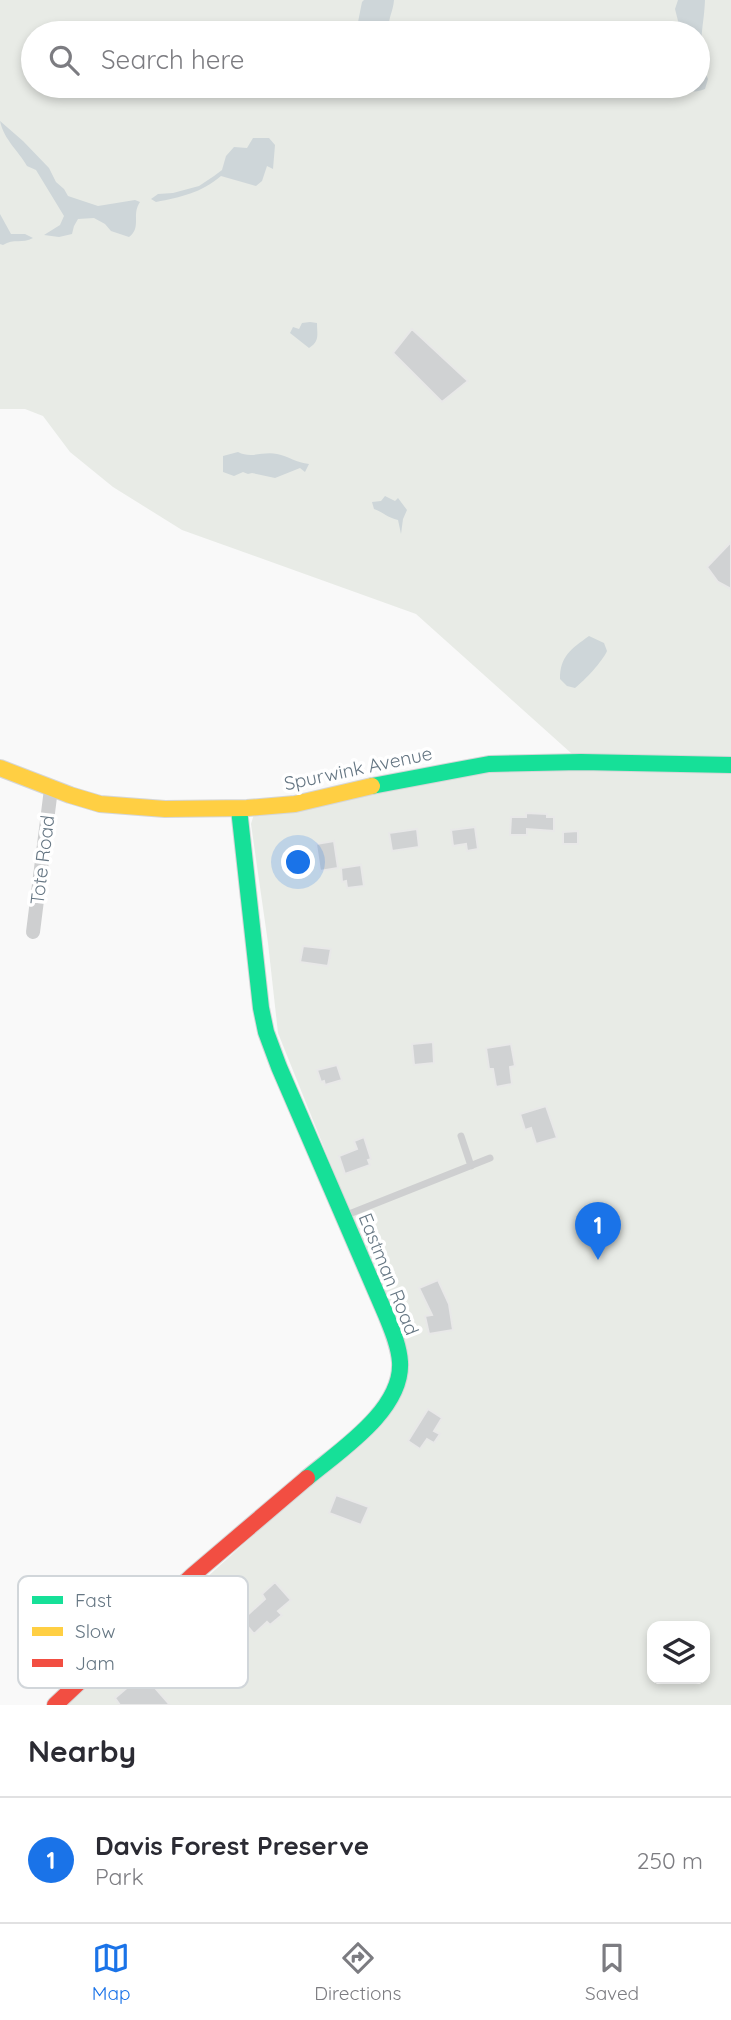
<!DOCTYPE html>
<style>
body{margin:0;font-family:Quicksand,sans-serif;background:#f2f2f3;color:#2b2b33}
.controls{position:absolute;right:21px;bottom:21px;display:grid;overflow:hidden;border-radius:14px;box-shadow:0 4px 10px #0003}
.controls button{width:63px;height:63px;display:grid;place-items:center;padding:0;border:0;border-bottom:2px solid #e1e1e2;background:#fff;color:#2b2b33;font:35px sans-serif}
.you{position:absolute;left:299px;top:863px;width:24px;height:24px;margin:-18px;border:5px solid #fff;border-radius:50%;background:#1a73e8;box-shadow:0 0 0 10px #1a73e833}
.badge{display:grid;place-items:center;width:46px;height:46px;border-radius:50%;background:#1a73e8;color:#fff;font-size:23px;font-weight:700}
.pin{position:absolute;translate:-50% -58px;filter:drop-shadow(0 2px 4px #0008)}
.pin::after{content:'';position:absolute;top:37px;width:24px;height:21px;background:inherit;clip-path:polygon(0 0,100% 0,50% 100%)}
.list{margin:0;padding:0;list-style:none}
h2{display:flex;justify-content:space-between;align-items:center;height:91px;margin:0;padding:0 28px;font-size:30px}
h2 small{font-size:23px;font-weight:400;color:#7c7c81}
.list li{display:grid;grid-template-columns:46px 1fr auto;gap:21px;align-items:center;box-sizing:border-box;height:126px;padding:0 28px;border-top:2px solid #e1e1e2}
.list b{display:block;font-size:26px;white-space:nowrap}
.list p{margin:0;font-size:23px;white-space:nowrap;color:#7c7c81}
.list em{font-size:23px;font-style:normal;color:#7c7c81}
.icon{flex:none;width:38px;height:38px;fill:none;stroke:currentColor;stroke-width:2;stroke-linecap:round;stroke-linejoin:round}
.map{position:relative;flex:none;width:731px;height:1705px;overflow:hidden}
.search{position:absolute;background:#fff;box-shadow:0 4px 10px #0003;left:21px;right:21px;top:21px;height:77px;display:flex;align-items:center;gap:18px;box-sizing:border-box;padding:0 24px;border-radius:38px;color:#7c7c81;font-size:26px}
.sheet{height:217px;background:#fff}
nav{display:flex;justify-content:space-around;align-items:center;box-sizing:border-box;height:98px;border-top:2px solid #e1e1e2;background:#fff;font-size:19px;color:#7c7c81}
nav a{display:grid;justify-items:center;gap:4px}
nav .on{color:#1a73e8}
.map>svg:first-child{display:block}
.green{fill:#e8ebe6;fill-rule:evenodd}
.water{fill:#ced6d9}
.building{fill:#d0d2d3;stroke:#e8e8e8;stroke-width:2}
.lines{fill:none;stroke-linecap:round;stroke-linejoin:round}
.fast-casing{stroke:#d5d6d7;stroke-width:18}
.slow-casing{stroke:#d5d6d7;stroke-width:18}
.jam-casing{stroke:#d5d6d7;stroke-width:18}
.lane{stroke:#cecfd0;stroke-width:7}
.street{stroke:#cecfd0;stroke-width:14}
.fast{stroke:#16e098;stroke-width:16}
.slow{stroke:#ffcf43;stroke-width:16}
.jam{stroke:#f24e42;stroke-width:16}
.labels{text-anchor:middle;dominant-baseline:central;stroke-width:7;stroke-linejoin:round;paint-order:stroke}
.street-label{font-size:19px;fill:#657683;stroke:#fff}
.key{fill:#fff;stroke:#d1d6da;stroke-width:2}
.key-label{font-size:19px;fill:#657683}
</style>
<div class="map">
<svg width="731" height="1705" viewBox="0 0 731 1705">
<rect width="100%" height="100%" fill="#f9f9f9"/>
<!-- green -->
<path class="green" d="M 0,0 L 731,0 L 731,1705 L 66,1705 L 258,1531 L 400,1389 L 355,1225 L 278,1033 L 268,943 L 251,824 L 254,814 L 455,776 L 581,762 L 416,614 L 182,530 L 113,487 L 70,452 L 43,416 L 25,409 L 0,409 ZM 33,33 L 698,33 L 698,86 L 33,86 ZM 652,1626 L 705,1626 L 705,1679 L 652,1679 Z"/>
<!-- water -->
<path class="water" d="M 364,0 L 394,0 C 393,13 387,19 389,33 L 359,33 L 358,22 L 362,2 Z
M 678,0 L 705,0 C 704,29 695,52 708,79 L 705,89 C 695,93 689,92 680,86 L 698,86 L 698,33 L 681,33 L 675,9 Z
M 0,121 L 23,141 L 49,168 L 56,182 L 64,189 L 68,196 L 98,206 L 135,200 L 140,202 C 131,215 142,227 129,237 L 111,231 L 105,224 L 94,218 L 78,219 L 74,226 L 72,234 L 59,237 L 44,235 L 60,225 L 64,216 L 36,170 L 27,166 C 18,150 4,140 0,121 Z
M 253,138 L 269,138 L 275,145 L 273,169 L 267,166 L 262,181 L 256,186 L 221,176 C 201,193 181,197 156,202 L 151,199 L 158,194 L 173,193 L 199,186 L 214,176 L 222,170 L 226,156 L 234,147 L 247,148 Z
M 0,214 L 11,234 L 25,234 L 33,238 C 22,244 14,238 3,245 L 0,244 Z
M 310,322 L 317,323 C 317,335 320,341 309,348 L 290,333 L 293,327 L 299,329 L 302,323 Z
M 238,452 C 251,459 263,451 277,454 C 288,456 297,463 309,464 L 305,472 L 300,468 L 275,478 L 252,473 L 248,474 L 243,472 L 234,476 L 223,472 L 223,456 Z
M 385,496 L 395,501 L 398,498 L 407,510 L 403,519 L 401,534 L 398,520 C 388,518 383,512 374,509 L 372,502 L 381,501 Z
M 589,636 L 604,643 L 607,651 C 602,662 585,680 575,688 L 567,686 L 560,679 C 560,656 571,649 589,636 Z"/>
<!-- building -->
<path class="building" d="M 412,329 L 468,381 L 442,402 L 393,353 Z
M 731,542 L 731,589 L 718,582 L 707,567 Z
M 526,813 L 547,814 L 547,817 L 554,817 L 554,831 L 527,829 L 527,835 L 510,835 L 511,817 L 526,817 Z
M 475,827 L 478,849 L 467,851 L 466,844 L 453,846 L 451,830 Z
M 417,829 L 419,847 L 392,851 L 389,833 Z
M 578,831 L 578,844 L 563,844 L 563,832 Z
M 334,841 L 338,868 L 320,871 L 316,844 Z
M 361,865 L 364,886 L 347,888 L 346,881 L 342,882 L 341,868 Z
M 303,946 L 331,949 L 328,966 L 300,962 Z
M 433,1042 L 434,1063 L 414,1065 L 412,1044 Z
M 511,1044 L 515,1066 L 510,1067 L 512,1084 L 496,1087 L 493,1069 L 489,1069 L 486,1048 Z
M 337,1065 L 342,1080 L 325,1085 L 324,1081 L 321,1082 L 317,1070 Z
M 546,1106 L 557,1138 L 536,1144 L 531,1128 L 525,1130 L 520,1114 Z
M 364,1137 L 371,1159 L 368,1160 L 370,1165 L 345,1174 L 339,1156 L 357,1149 L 354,1141 Z
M 438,1280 L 449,1304 L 453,1330 L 429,1334 L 425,1316 L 432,1315 L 419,1288 Z
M 428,1409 L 442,1418 L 434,1431 L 440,1434 L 434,1443 L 427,1439 L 420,1449 L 408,1441 Z
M 336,1495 L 369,1507 L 361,1525 L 329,1513 Z
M 275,1582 L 291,1600 L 278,1611 L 282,1615 L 270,1625 L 267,1622 L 254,1634 L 242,1620 L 265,1599 L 262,1594 Z
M 143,1674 L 170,1705 L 120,1705 L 115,1698 Z"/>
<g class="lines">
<!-- fast casing -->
<g class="fast-casing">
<path id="fast" d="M 372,786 L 489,764 L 581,762 L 731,765
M 239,809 L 261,1008 L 266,1032 L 279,1067 L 386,1315 C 392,1330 399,1346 400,1362 C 403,1410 339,1451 307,1478"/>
</g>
<!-- slow casing -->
<g class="slow-casing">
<path id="slow" d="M 0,768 L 70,795 L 100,804 L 165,809 L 247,808 L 295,804 L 372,786"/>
</g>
<!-- jam casing -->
<g class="jam-casing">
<path id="jam" d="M 55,1705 L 193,1575 L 307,1478"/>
</g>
<!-- lane -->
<path class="lane" d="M 461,1136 L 471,1166
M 344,1216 L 490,1158"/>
<!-- street -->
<path class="street" d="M 33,932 L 51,789"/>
<!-- fast -->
<use href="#fast" class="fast"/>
<!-- slow -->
<use href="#slow" class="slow"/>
<!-- jam -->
<use href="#jam" class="jam"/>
</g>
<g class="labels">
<!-- street labels -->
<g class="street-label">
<text transform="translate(358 768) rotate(-12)">Spurwink Avenue</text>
<text transform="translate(42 860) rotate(-83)">Tote Road</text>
<text transform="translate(389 1274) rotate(68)">Eastman Road</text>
</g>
</g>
<!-- legend -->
<rect x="18" y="1576" width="230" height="112" rx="10" class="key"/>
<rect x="32" y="1596" width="31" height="8" fill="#16e098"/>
<rect x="32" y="1627" width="31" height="9" fill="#ffcf43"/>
<rect x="32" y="1659" width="31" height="8" fill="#f24e42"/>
<g class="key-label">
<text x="75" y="1607">Fast</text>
<text x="75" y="1638">Slow</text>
<text x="75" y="1670">Jam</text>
</g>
</svg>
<div class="controls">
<button><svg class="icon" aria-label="layers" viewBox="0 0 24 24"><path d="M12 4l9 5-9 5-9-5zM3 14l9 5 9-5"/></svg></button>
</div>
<div class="you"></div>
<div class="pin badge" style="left:598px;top:1260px">1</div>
<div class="search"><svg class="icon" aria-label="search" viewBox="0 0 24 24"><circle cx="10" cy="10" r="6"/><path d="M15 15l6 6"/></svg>Search here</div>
</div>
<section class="sheet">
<h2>Nearby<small></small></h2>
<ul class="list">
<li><span class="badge">1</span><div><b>Davis Forest Preserve</b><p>Park</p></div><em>250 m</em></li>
</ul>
</section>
<nav>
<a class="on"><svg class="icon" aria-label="map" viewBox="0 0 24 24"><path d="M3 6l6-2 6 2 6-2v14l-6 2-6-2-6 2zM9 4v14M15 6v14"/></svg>Map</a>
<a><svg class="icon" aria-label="directions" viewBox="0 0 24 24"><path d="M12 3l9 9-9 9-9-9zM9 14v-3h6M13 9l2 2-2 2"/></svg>Directions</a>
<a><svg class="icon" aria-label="saved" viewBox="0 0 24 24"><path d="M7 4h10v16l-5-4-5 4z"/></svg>Saved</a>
</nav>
